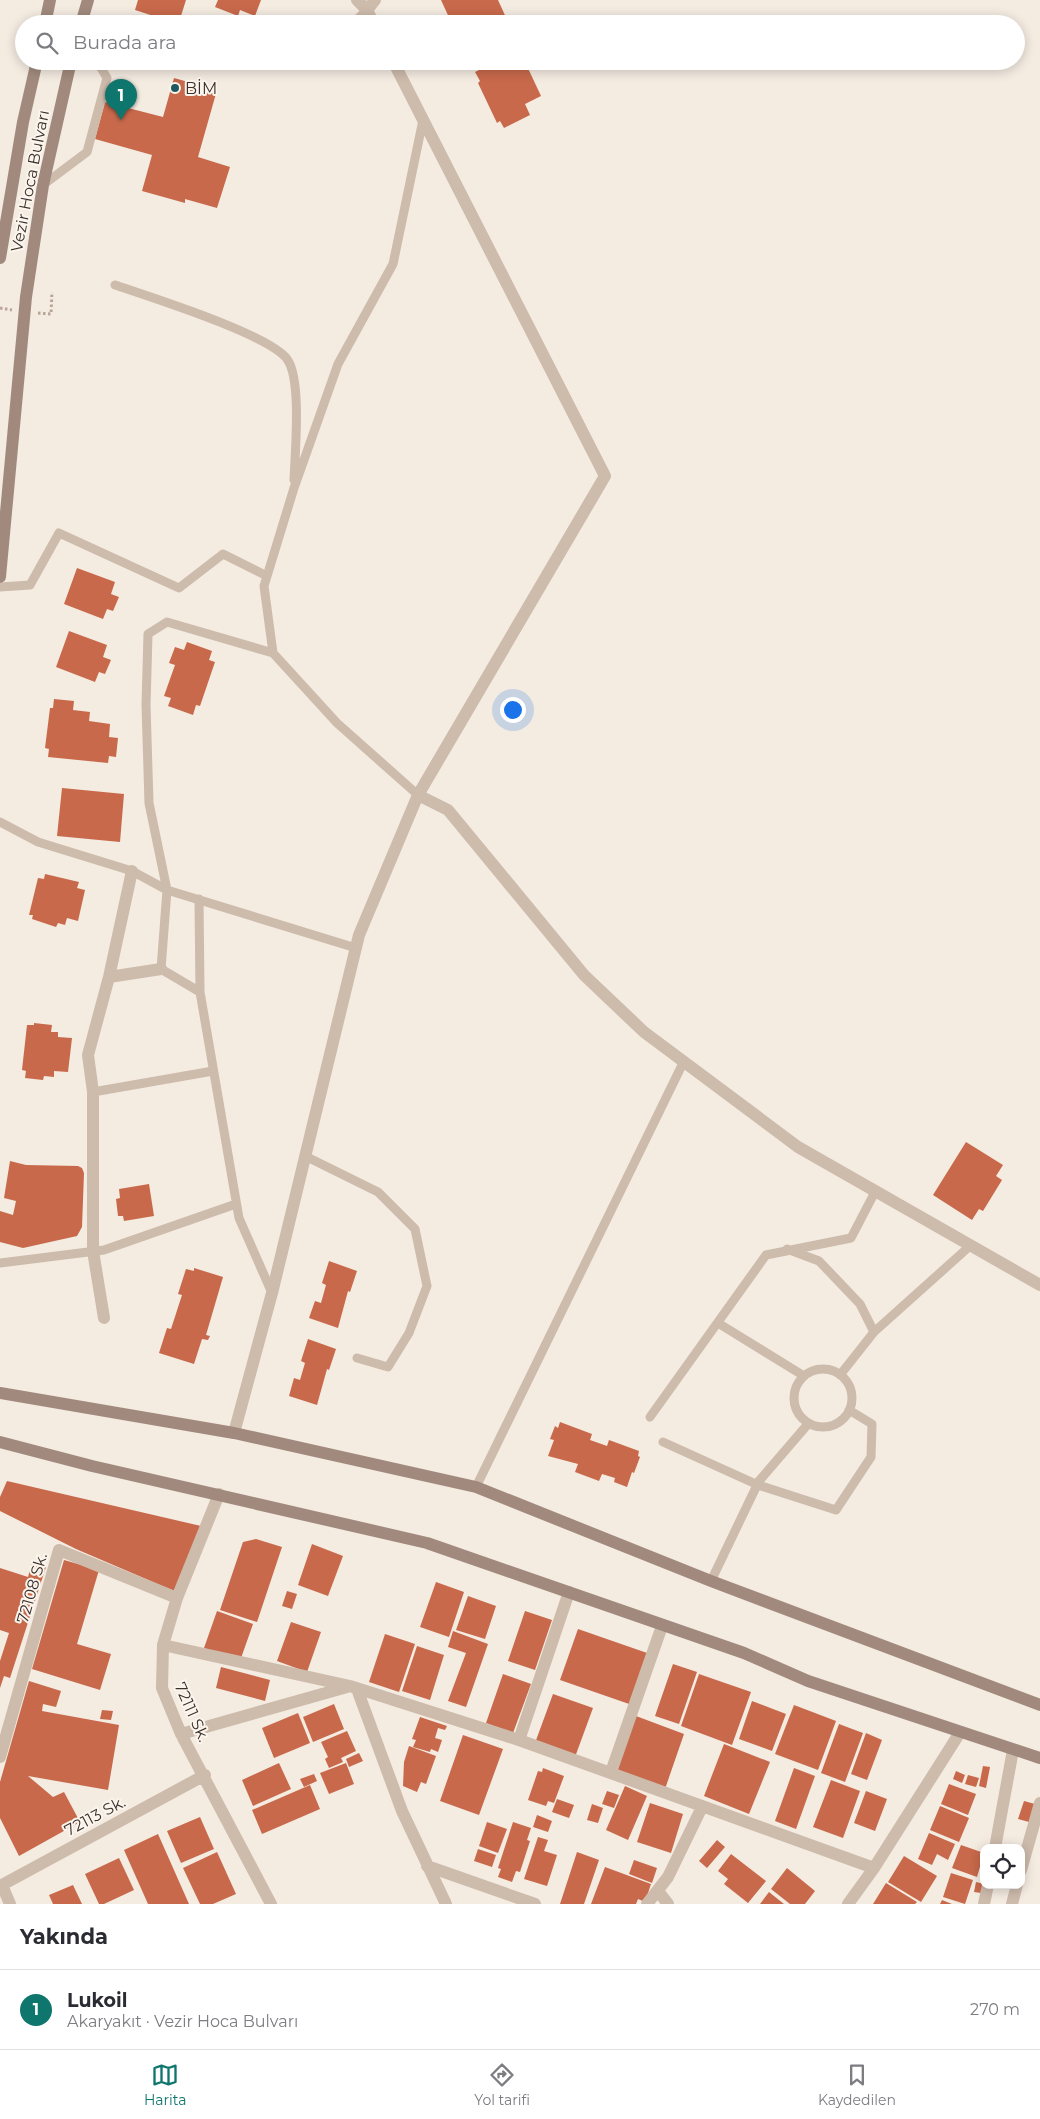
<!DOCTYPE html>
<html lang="tr">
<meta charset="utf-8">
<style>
body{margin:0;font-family:Montserrat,sans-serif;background:#f7f7f7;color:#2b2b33}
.controls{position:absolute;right:15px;bottom:15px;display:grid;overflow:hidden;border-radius:10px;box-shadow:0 2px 12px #0003}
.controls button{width:45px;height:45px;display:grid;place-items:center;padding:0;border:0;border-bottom:1px solid #e1e1e2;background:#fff;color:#2b2b33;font:25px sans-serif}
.you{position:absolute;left:512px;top:709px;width:18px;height:18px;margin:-12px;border:4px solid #fff;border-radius:50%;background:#1a73e8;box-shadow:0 0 0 8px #1a73e833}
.badge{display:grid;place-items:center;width:32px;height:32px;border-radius:50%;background:#0f766e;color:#fff;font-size:16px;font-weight:700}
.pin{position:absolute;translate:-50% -41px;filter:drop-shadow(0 1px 2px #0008)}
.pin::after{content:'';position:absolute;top:26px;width:18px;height:15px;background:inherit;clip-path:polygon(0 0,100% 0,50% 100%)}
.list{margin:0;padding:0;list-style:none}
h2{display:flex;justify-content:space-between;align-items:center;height:65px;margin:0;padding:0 20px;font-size:21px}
h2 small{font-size:16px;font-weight:400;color:#7c7c81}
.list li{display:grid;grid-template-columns:32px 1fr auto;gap:15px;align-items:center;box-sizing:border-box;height:80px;padding:0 20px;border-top:1px solid #e1e1e2}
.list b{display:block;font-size:19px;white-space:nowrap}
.list p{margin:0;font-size:16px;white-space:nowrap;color:#7c7c81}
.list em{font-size:16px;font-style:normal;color:#7c7c81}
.icon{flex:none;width:28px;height:28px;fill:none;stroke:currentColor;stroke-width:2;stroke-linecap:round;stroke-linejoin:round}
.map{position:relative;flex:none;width:1040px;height:1904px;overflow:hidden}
.search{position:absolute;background:#fff;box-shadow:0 2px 12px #0003;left:15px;right:15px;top:15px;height:55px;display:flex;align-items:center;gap:12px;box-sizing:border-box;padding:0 18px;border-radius:28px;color:#7c7c81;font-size:19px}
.sheet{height:145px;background:#fff}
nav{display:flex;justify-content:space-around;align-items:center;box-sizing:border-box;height:70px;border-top:1px solid #e1e1e2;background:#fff;font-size:14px;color:#7c7c81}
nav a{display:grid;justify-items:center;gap:2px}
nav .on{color:#0f766e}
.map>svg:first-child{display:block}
.building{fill:#c8694b}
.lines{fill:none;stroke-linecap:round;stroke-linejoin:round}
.path{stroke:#b9a596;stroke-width:3;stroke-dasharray:2.5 2.5;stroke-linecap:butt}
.lane{stroke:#cdbbac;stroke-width:9}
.street{stroke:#cdbbac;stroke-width:12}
.secondary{stroke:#a18a7d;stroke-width:12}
.poi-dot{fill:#1f5a5e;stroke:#fbf5ee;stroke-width:2}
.labels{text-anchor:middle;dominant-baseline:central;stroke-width:4;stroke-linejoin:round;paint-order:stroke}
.poi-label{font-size:16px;fill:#3b302b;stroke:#fbf5ee;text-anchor:start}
.street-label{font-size:16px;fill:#3b302b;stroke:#fbf5ee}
</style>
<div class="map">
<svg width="1040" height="1904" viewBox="0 0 1040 1904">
<rect width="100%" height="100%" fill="#f4ebe1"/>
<!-- building -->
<path class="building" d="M 138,0 L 186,0 L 180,19 L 173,17 L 172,22 L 135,10 Z
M 218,0 L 261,0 L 255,16 L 240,10 L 238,16 L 215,7 Z
M 441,0 L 498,0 L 509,24 L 452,24 Z
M 497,61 L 500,67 L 511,61 L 519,61 L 521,66 L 526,64 L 541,96 L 525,104 L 530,115 L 504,128 L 500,121 L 497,123 L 478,83 L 480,81 L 475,72 Z
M 174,78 L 217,90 L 198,157 L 230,167 L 217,208 L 185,199 L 185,203 L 142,191 L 152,155 L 95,139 L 105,102 L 163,117 Z
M 77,568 L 115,582 L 111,594 L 119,597 L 113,611 L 107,609 L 103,619 L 64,604 Z
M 69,631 L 107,645 L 103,657 L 111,660 L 105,674 L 99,672 L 95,682 L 56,667 Z
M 187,642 L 212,651 L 209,660 L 215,662 L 200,706 L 196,705 L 193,715 L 168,706 L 171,698 L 164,696 L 175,665 L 169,663 L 175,647 L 184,650 Z
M 54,699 L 74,701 L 73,710 L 90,712 L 89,721 L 110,724 L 109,737 L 118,738 L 116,757 L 109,756 L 108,763 L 48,757 L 49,749 L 45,748 L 50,708 L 53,708 Z
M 62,788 L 124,794 L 120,842 L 57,836 Z
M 45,874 L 79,882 L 77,888 L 85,890 L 78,921 L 67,918 L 65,925 L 58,923 L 56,927 L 32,919 L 33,915 L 29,915 L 38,878 L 44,879 Z
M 34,1023 L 52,1025 L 51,1032 L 58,1032 L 58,1037 L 72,1038 L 68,1072 L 54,1071 L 54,1077 L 44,1076 L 43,1080 L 25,1078 L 26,1071 L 22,1070 L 27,1025 L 34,1025 Z
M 966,1142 L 1003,1165 L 996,1176 L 1002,1180 L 983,1211 L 979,1209 L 972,1220 L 933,1195 Z
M 10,1161 L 26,1165 L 78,1166 L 82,1168 L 84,1173 L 82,1227 L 77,1236 L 23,1248 L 0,1242 L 0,1211 L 13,1215 L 16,1201 L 4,1198 Z
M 149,1184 L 154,1216 L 124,1221 L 123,1216 L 118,1216 L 116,1199 L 120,1198 L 119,1189 Z
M 329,1261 L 357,1271 L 350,1292 L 348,1291 L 338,1328 L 309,1318 L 315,1301 L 321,1303 L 326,1285 L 322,1283 Z
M 194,1268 L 223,1277 L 206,1335 L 210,1336 L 208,1340 L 202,1339 L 194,1364 L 159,1353 L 167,1328 L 171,1329 L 182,1295 L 178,1294 L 186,1269 L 194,1271 Z
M 308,1339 L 336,1349 L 329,1370 L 327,1369 L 317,1405 L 289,1396 L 294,1378 L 300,1380 L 305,1363 L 301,1361 Z
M 560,1422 L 592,1434 L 590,1440 L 607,1446 L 609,1440 L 639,1451 L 638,1456 L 640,1457 L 634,1473 L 632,1472 L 627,1487 L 614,1482 L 615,1478 L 602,1474 L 599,1481 L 575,1472 L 578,1464 L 548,1456 L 554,1440 L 550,1439 L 555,1426 L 558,1428 Z
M 7,1481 L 201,1526 L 174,1591 L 76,1549 L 0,1511 L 0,1497 Z
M 256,1539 L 282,1547 L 257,1622 L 220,1610 L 243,1542 Z
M 312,1544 L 343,1556 L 328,1596 L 298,1585 Z
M 64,1560 L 99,1570 L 77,1644 L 111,1654 L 100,1690 L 32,1669 Z
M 32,1563 L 46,1567 L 10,1678 L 4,1676 L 0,1688 L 0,1661 L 9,1633 L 0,1630 L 0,1568 L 28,1577 Z
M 436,1582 L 464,1592 L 449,1637 L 420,1627 Z
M 287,1591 L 297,1594 L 292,1609 L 282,1606 Z
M 468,1596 L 496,1606 L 485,1639 L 456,1630 Z
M 217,1611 L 253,1624 L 240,1661 L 204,1648 Z
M 525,1611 L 552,1620 L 535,1670 L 508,1661 Z
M 291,1622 L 321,1632 L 307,1672 L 277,1661 Z
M 578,1629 L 650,1654 L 632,1705 L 560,1680 Z
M 453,1631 L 488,1644 L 466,1707 L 448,1701 L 466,1653 L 448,1647 Z
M 385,1634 L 415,1644 L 399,1692 L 369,1682 Z
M 417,1646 L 444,1655 L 430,1700 L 402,1691 Z
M 673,1664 L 697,1672 L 679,1724 L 655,1716 Z
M 221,1667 L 270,1680 L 265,1701 L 216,1688 Z
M 503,1674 L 531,1684 L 513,1733 L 486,1723 Z
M 699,1674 L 751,1692 L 732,1745 L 681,1726 Z
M 29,1681 L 61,1691 L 56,1707 L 43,1704 L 42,1711 L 119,1725 L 108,1790 L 28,1776 L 53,1797 L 64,1792 L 80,1822 L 19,1856 L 0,1818 L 0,1782 Z
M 553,1694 L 593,1708 L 575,1757 L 535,1743 Z
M 752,1701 L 786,1714 L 772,1751 L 739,1739 Z
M 334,1704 L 344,1729 L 313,1742 L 303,1717 Z
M 794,1705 L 836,1721 L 818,1770 L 775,1754 Z
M 102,1710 L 113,1711 L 111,1720 L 100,1719 Z
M 298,1713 L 310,1743 L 274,1758 L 262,1728 Z
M 636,1716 L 684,1734 L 665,1789 L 616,1771 Z
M 420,1717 L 447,1726 L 445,1730 L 438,1728 L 435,1738 L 442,1740 L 438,1752 L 431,1749 L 430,1752 L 413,1747 L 416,1740 L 412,1739 Z
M 839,1724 L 863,1733 L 845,1782 L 821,1773 Z
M 347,1731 L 356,1751 L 341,1758 L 343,1762 L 329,1768 L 325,1759 L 328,1757 L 321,1742 Z
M 866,1733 L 882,1740 L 867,1780 L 851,1774 Z
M 463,1735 L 503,1749 L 479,1815 L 440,1801 Z
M 724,1744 L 770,1762 L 749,1814 L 704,1796 Z
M 409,1746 L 436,1756 L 426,1784 L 421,1782 L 417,1792 L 403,1786 L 404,1762 Z
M 359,1753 L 363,1761 L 349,1767 L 346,1759 Z
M 279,1763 L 291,1789 L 253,1806 L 242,1780 Z
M 346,1763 L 354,1784 L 329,1794 L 320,1773 Z
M 983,1766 L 990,1767 L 986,1788 L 979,1786 Z
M 543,1768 L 564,1776 L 554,1803 L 548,1801 L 546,1806 L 528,1800 L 538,1771 L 542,1772 Z
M 794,1768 L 815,1776 L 796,1829 L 775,1821 Z
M 956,1771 L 965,1775 L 962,1783 L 953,1779 Z
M 314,1774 L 317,1781 L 304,1787 L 300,1779 Z
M 968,1775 L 979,1778 L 976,1787 L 965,1784 Z
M 831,1780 L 860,1791 L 843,1838 L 813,1827 Z
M 949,1784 L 976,1794 L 968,1815 L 941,1804 Z
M 310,1785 L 320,1809 L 262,1834 L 252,1810 Z
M 625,1786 L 647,1796 L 628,1840 L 606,1830 Z
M 607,1791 L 619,1795 L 614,1808 L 602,1804 Z
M 866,1791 L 887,1799 L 875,1831 L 854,1823 Z
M 557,1799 L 574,1805 L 569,1818 L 552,1812 Z
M 1024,1801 L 1035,1804 L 1029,1822 L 1018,1819 Z
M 650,1803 L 683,1814 L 671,1853 L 637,1842 Z
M 592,1804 L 603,1808 L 598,1823 L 587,1820 Z
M 940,1806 L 969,1818 L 959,1842 L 930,1830 Z
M 537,1815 L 552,1821 L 548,1832 L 533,1827 Z
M 200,1817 L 214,1849 L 181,1863 L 167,1831 Z
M 487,1822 L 507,1829 L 498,1853 L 479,1846 Z
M 513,1822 L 531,1828 L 527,1840 L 530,1841 L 520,1872 L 516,1871 L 512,1882 L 498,1877 L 501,1869 L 498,1868 Z
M 929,1833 L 955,1844 L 948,1860 L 937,1854 L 932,1865 L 918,1859 Z
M 158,1834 L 189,1904 L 148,1904 L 124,1850 Z
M 538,1837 L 548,1840 L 544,1851 L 557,1855 L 547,1886 L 524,1879 Z
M 717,1840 L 725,1847 L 707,1868 L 699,1861 Z
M 961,1845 L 984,1853 L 977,1877 L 952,1868 Z
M 478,1849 L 496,1855 L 492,1867 L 474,1861 Z
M 217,1852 L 236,1894 L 213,1904 L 200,1904 L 183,1868 Z
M 577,1852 L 599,1860 L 584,1904 L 560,1904 Z
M 731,1854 L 766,1881 L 748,1903 L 724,1884 L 728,1879 L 718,1871 Z
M 904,1856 L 937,1876 L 921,1902 L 888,1882 Z
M 119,1858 L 134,1890 L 104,1904 L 99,1904 L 85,1874 Z
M 634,1860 L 657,1868 L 652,1883 L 629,1874 Z
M 605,1867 L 651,1884 L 645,1902 L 638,1899 L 636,1904 L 591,1904 Z
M 787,1868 L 815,1891 L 805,1904 L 790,1904 L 771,1889 Z
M 951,1873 L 973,1880 L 965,1904 L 943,1897 Z
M 976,1882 L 984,1884 L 981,1893 L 974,1892 Z
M 886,1883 L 917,1902 L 915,1904 L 873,1904 Z
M 73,1885 L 82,1904 L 53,1904 L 49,1895 Z
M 769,1892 L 784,1904 L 760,1904 Z
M 942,1900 L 952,1904 L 940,1904 Z"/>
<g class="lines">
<!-- path -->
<path class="path" d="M 0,308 L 12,310
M 38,313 L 51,314 L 52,292"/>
<!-- lane -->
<path class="lane" d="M 352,24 L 367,10
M 43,185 L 87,152 L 107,78 L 97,61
M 115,285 C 150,297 268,334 287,359 C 302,379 295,453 294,480
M 0,587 L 30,585 L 59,533 L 179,588 L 223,554 L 267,576
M 418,795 L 337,723 L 273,653 L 264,586 L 294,488 L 338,364 L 393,264 L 423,120
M 0,822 L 38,842 L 132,871 L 167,890 L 356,948
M 199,899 L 200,992
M 93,1092 L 213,1071
M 305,1156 L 378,1192 L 415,1229 L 427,1286 L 409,1333 L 388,1367 L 357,1358
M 787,1249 L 819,1261 L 860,1304 L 874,1332
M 0,1263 L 104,1250 L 236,1204
M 272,1293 L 239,1218 L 200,992 L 161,969 L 167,890 L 149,803 L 146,705 L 148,634 L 167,622 L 273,653
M 718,1323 L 804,1376
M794 1398a29 29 0 1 1 58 0a29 29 0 1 1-58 0Z
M 840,1375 L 874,1332 L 971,1245
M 650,1417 L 766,1255 L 851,1238 L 876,1190
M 663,1442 L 758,1485 L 836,1510 L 871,1457 L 872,1424 L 849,1410
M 476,1487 L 684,1061
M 711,1581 L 759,1481 L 808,1424"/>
<!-- street -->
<path class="street" d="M 357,0 L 367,10 L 374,24
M 367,10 L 375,0
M 418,795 L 448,810 L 584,975 L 644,1032 L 798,1147 L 1040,1285
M 109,977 L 161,969
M 104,1318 L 93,1251 L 93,1092 L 88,1055 L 109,977 L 132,871
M 234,1433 L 272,1293 L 359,935 L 418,795 L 605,476 L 393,61
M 219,1494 L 177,1598 L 163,1645 L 162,1688 L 181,1734 L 271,1904
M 163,1645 L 350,1686 L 519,1740 L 874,1868
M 357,1689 L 402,1811 L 446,1904
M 181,1734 L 347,1687
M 519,1740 L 569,1592
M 0,1757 L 59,1550 L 177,1598
M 611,1772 L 662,1626
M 995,1848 L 1013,1750
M 427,1866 L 535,1904
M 1021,1870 L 1040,1803
M 2,1885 L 10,1904
M 0,1886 L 205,1775
M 658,1891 L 668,1904
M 647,1904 L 668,1877 L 702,1807
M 848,1904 L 874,1868 L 959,1734 L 958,1732
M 984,1904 L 988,1885
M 1012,1904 L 1017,1885"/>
<!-- secondary -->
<path class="secondary" d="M 45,24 L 50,0
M 81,24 L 88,0
M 0,258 L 23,122 L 37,61
M 0,577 L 26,297 L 43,185 L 71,61
M 0,1393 L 234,1433 L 476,1487 L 711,1581 L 1040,1705
M 0,1442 L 92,1466 L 427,1543 L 744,1653 L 808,1681 L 1040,1758"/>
</g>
<!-- markers -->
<circle class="poi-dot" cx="175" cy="88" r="5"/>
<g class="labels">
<!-- poi labels -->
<g class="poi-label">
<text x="185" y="88">BİM</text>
</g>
<!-- street labels -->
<g class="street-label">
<text transform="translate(30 181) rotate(-79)">Vezir Hoca Bulvarı</text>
<text transform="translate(32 1588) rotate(-74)">72108 Sk.</text>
<text transform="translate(192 1712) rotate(66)">72111 Sk.</text>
<text transform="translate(95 1816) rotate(-28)">72113 Sk.</text>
</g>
</g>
</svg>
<div class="controls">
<button><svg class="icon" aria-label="locate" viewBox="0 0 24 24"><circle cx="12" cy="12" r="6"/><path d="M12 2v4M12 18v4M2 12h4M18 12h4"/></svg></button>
</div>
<div class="you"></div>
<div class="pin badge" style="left:121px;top:120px">1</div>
<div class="search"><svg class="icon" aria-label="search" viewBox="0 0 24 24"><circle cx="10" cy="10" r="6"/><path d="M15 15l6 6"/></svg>Burada ara</div>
</div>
<section class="sheet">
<h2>Yakında<small></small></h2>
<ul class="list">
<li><span class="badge">1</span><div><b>Lukoil</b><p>Akaryakıt · Vezir Hoca Bulvarı</p></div><em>270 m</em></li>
</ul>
</section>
<nav>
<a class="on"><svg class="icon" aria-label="map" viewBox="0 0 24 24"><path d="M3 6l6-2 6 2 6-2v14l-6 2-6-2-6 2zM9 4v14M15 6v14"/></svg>Harita</a>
<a><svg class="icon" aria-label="directions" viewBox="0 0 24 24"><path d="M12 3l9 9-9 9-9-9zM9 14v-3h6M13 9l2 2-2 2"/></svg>Yol tarifi</a>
<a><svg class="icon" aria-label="saved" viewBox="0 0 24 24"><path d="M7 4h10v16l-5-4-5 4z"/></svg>Kaydedilen</a>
</nav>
